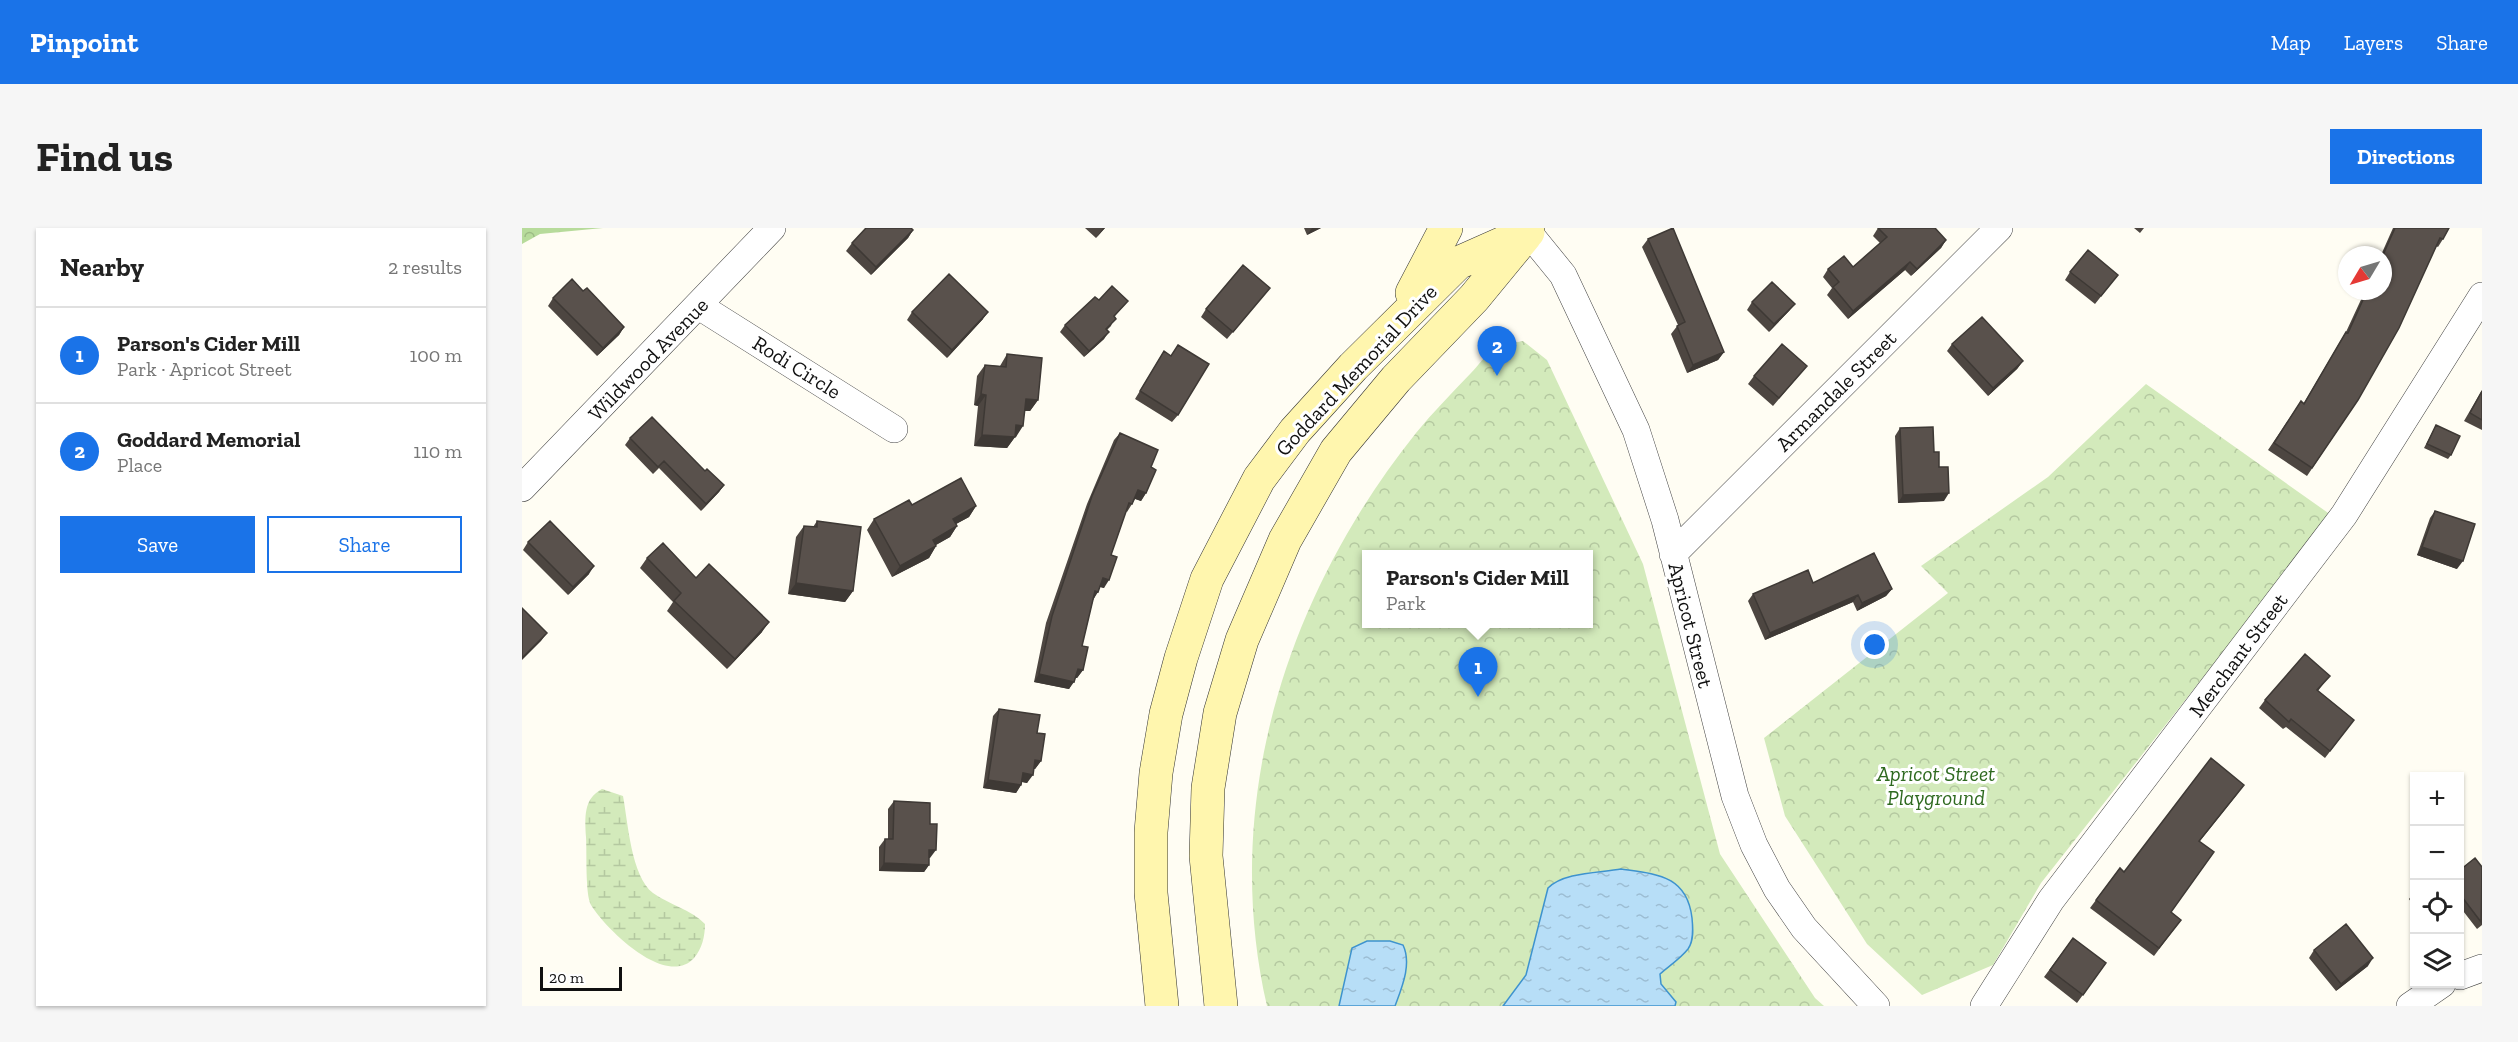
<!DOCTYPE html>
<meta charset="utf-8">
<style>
body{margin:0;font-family:"Zilla Slab",serif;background:#f6f6f6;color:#222}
.controls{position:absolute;right:18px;bottom:18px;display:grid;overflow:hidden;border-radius:0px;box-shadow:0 2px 4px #0004}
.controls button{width:54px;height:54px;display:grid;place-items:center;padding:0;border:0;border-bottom:2px solid #e0e0e0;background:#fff;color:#222;font:30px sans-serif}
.compass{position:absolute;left:1816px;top:18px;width:54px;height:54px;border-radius:50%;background:#fff;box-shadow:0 2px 4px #0004;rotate:232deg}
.scale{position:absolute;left:18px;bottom:15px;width:82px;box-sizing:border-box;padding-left:6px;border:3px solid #101010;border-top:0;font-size:16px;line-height:21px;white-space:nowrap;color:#101010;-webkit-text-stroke:4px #fff;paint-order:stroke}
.you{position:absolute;left:1353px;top:417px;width:21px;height:21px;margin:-15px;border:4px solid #fff;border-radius:50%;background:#1a73e8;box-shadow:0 0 0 9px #1a73e833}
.badge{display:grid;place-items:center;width:39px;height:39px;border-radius:50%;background:#1a73e8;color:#fff;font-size:20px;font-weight:700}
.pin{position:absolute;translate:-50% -50px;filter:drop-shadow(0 2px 3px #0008)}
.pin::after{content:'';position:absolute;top:32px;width:21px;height:18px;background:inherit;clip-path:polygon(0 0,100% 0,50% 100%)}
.popup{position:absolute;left:840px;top:322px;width:231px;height:78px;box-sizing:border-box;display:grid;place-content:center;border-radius:0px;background:#fff;filter:drop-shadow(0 2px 4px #0005);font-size:20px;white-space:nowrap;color:#767676}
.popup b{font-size:22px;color:#222}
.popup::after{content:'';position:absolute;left:50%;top:100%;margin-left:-12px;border:12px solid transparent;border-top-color:#fff}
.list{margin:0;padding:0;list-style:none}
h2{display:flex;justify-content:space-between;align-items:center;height:78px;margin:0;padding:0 24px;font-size:26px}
h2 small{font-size:20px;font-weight:400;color:#767676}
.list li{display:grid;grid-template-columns:39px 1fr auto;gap:18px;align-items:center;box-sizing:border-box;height:96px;padding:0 24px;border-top:2px solid #e0e0e0}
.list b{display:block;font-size:22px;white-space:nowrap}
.list p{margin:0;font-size:20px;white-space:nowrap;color:#767676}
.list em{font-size:20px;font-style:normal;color:#767676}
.actions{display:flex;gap:12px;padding:18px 24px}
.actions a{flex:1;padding:14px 0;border:2px solid #1a73e8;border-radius:0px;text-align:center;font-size:21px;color:#1a73e8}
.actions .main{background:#1a73e8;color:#fff}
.icon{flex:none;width:33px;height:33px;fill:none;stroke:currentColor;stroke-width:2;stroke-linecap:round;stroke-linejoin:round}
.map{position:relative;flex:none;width:1960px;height:778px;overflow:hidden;border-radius:0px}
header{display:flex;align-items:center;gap:36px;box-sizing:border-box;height:84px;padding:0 30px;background:#1a73e8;color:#fff}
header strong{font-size:28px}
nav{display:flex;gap:33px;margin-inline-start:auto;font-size:21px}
.intro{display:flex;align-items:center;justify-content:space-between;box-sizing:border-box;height:144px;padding:0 36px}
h1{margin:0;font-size:42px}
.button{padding:15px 27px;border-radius:0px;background:#1a73e8;color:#fff;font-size:21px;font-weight:700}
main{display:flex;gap:36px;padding:0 36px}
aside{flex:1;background:#fff;border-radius:0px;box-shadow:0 2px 4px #0004}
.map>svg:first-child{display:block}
.forest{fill:url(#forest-crowns)}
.wetland{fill:url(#wetland-marsh)}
.park{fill:url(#park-crowns);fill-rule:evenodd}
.water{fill:url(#water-ripples);stroke:#3e93ce;stroke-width:1.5}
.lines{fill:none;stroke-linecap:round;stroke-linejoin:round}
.street-casing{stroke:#434343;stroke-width:28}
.secondary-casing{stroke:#323232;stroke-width:34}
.street{stroke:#fff;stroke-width:27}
.secondary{stroke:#fff6ae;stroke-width:33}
.wall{fill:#4d4641}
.shaded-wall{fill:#3e3935}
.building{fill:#59514c;stroke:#3e3935;stroke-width:1.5}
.labels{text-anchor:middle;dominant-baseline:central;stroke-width:6;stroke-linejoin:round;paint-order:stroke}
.street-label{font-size:21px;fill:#101010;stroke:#fff}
.park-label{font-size:21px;font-style:italic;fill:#2e691f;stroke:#fff}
</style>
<header>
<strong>Pinpoint</strong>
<nav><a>Map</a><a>Layers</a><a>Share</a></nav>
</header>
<div class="intro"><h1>Find us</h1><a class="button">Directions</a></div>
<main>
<aside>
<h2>Nearby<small>2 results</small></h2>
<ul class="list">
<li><span class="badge">1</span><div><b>Parson's Cider Mill</b><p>Park · Apricot Street</p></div><em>100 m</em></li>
<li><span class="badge">2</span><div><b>Goddard Memorial</b><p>Place</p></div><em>110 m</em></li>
</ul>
<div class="actions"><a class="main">Save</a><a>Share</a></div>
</aside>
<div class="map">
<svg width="1960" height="778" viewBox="0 0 1960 778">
<defs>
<pattern id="forest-crowns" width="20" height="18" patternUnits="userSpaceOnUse" patternTransform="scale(1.5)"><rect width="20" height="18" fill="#b7db9b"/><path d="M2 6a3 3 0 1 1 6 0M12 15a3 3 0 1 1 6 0" fill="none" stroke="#9cbb84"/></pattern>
<pattern id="wetland-marsh" width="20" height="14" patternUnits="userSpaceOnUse" patternTransform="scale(1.5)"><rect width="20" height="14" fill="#d3eabb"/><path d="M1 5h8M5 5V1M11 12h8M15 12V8" fill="none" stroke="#b4c8a0"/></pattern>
<pattern id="park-crowns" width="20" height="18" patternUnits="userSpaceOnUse" patternTransform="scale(1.5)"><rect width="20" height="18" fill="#d3eabb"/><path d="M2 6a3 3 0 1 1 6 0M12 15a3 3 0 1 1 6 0" fill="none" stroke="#b4c8a0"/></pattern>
<pattern id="water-ripples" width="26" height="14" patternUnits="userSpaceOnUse" patternTransform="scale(1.5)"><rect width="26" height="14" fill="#b7def7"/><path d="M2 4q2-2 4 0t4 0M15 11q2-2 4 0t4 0" fill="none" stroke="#9cbdd3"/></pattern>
</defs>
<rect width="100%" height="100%" fill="#fffdf3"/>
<!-- forest -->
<path class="forest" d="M 0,0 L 81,0 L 18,6 L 0,16 Z"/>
<!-- wetland -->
<path class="wetland" d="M 80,561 L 101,568 C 106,594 109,648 131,665 C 148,677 168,681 183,696 C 183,708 180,721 172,730 C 144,761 83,700 69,677 C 63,666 65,624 64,609 C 63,590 61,571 80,561 Z"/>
<!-- park -->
<path class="park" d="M 1001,113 L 1025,132 L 1121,336 L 1198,626 L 1293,770 L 1302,778 L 745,778 C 698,574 765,366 894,205 C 911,184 930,165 949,145 C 956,138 963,127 971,122 C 978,116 992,115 1001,113 ZM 845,326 L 1067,326 L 1067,396 L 845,396 Z
M 1624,156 L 1809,287 L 1519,655 L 1471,737 L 1400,767 L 1345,716 L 1263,588 L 1242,510 L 1426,365 L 1399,338 L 1526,249 Z"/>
<!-- water -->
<path class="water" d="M 1099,641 C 1134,646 1165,647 1170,690 C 1171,700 1172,713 1166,721 C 1158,731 1147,738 1138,746 L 1139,756 L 1154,774 L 1153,778 L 981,778 L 1004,747 L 1026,660 C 1042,644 1077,645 1099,641 Z
M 845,713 L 868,713 L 881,717 C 890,736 880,759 873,778 L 817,778 L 830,720 Z"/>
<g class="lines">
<!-- street casing -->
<g class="street-casing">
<path id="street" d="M 1006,4 L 1041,47 L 1114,202 L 1143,292 L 1213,568 L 1232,617 L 1255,661 L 1282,700 L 1354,778
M 177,78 L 372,201
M 0,260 L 250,0
M 1151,326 L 1477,0
M 1938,748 L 1960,740
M 1462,778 L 1529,672 L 1822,287 L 1960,68
M 1888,778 L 1920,756"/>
</g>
<!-- secondary casing -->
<g class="secondary-casing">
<path id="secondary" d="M 890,65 L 924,0
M 640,778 L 629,665 L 629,604 L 634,545 L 644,486 L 659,430 L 685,351 L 737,251 L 773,203 L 831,139 L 936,35 L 1006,4
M 699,778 L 684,628 L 686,560 L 698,485 L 720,412 L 763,312 L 814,223 L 874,151 L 952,70 L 1003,8"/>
</g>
<!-- street -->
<use href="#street" class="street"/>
<!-- secondary -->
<use href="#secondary" class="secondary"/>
</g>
<!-- wall -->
<path class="wall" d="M 563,0 L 583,0 L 574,10 Z
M 782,0 L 799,0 L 785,7 Z
M 1356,0 L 1424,12 L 1419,20 L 1389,48 L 1383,42 L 1326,91 L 1305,67 L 1310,60 L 1301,49 L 1306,41 L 1331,39 L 1358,15 L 1351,8 Z
M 1612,0 L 1622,0 L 1618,5 Z
M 1871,0 L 1927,0 L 1921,11 L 1916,19 L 1914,18 L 1836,172 L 1785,248 L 1746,222 L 1779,173 L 1782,175 L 1819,112 L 1824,104 L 1843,63 L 1861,63 L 1861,27 L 1859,27 Z
M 391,2 L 386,10 L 349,47 L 324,23 L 330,15 Z
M 1126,11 L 1202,124 L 1196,132 L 1165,145 L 1149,106 L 1156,97 L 1120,19 Z
M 1548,44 L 1596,47 L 1573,76 L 1543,52 Z
M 61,63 L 102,99 L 97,107 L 75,128 L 26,78 L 31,70 Z
M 742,67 L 705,111 L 679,89 L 684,81 Z
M 577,72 L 606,73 L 592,89 L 589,98 L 585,102 L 582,111 L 562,129 L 538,104 L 543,97 Z
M 1230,74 L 1273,76 L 1267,83 L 1247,104 L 1225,82 Z
M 390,84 L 461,91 L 425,130 L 385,92 Z
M 1430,116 L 1501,133 L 1495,141 L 1466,168 L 1425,123 Z
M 642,123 L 656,187 L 650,194 L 613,171 Z
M 485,126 L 516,172 L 508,183 L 503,183 L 494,209 L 493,209 L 485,220 L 452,218 L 456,178 L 452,177 L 455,148 L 463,137 L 478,138 Z
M 1279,145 L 1251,178 L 1226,156 L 1232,148 Z
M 1960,162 L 1960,202 L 1942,193 Z
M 1914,197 L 1929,227 L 1926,231 L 1902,220 Z
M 1378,200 L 1412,224 L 1422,273 L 1376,275 L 1373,208 Z
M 598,205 L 629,239 L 624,265 L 619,273 L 613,271 L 610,276 L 605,284 L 604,283 L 589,327 L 582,360 L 578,359 L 571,372 L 560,418 L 561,442 L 555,450 L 553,450 L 547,461 L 512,454 L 524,395 L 565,276 L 592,212 Z
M 108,210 L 183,243 L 202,257 L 197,264 L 179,283 L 137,240 L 131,246 L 103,217 Z
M 390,277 L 454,278 L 447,289 L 434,296 L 435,298 L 428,309 L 414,317 L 414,318 L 407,330 L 370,349 L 345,302 L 352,291 Z
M 1913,283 L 1935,341 L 1895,327 L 1908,290 Z
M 295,293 L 331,363 L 323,374 L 266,366 L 274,309 L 282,298 L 291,299 Z
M 6,314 L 67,346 L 46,367 L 1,322 Z
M 125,330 L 174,350 L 240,404 L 205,441 L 145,383 L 151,374 L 118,340 Z
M 1291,355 L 1370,361 L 1364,368 L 1335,383 L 1331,374 L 1243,412 L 1226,373 L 1231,366 Z
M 1802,455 L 1796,463 L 1832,492 L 1803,530 L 1764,499 L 1761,501 L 1737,480 L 1743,472 Z
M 477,481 L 515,505 L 519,533 L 513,541 L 512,541 L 505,555 L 500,554 L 499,557 L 494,565 L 461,560 L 471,488 Z
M 1717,564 L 1678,613 L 1649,684 L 1659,692 L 1632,728 L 1568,680 L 1598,640 L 1602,644 Z
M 372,573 L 408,630 L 407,630 L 407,637 L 402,644 L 357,643 L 357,619 L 363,611 L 366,611 L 366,581 Z
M 1960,639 L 1960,697 L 1955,701 L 1938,679 L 1938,642 Z
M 1893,663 L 1893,680 L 1887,671 Z
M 1551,710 L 1584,735 L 1555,775 L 1522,749 Z
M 1792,722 L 1846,738 L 1814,763 L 1787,730 Z"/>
<!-- shaded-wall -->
<path class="shaded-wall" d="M 581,0 L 583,0 L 574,10 Z
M 790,0 L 799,0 L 785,7 Z
M 391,2 L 386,10 L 349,47 L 354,39 Z
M 1424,12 L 1419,20 L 1389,48 L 1395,41 Z
M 1388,34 L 1383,42 L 1326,91 L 1331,83 Z
M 1273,76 L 1267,83 L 1247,104 L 1252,96 Z
M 466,84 L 461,91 L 425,130 L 430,122 Z
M 102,99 L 97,107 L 75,128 L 81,120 Z
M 587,104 L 582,111 L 562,129 L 567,123 Z
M 1202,124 L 1196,132 L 1165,145 L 1171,137 Z
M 1501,133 L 1495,141 L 1466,168 L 1471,160 Z
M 459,166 L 464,167 L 456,178 L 452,177 Z
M 504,171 L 516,172 L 508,183 L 496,182 Z
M 494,197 L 501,198 L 494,209 L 486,208 Z
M 460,207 L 493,209 L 485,220 L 452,218 Z
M 202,257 L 197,264 L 179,283 L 184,276 Z
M 616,262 L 624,265 L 619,273 L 611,270 Z
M 1427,265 L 1422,273 L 1376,275 L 1381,267 Z
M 454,278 L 447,289 L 423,302 L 431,291 Z
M 435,298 L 428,309 L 403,323 L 411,312 Z
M 414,318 L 407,330 L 370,349 L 378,338 Z
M 1900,319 L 1941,333 L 1935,341 L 1895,327 Z
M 72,338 L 67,346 L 46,367 L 51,359 Z
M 581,350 L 587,352 L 582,360 L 575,358 Z
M 274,355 L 331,363 L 323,374 L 266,366 Z
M 1370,361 L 1364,368 L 1335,383 L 1340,375 Z
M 573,363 L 576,364 L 571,372 Z
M 1336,367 L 1331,374 L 1243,412 L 1248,405 Z
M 247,394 L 240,404 L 205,441 L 213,431 Z
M 25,405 L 19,413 L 0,432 L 0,430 Z
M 556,441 L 561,442 L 555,450 L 550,449 Z
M 517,446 L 552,454 L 547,461 L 512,454 Z
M 513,532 L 519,533 L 513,541 L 508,540 Z
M 501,545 L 511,547 L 505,555 L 496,553 Z
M 466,552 L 499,557 L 494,565 L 461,560 Z
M 407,622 L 414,622 L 408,630 L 402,630 Z
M 362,635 L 407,637 L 402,644 L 357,643 Z
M 1851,730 L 1846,738 L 1814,763 L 1819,756 Z"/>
<!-- building -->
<path class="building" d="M 344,0 L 389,0 L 391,2 L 354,39 L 330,15 Z
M 1151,0 L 1202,124 L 1171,137 L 1155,98 L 1163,94 L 1126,11 Z
M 1356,0 L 1413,0 L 1424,12 L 1395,41 L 1388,34 L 1331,83 L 1311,59 L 1317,54 L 1306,41 L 1322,28 L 1331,39 L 1365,9 Z
M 1873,0 L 1927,0 L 1921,11 L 1918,10 L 1877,100 L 1836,172 L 1790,240 L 1752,215 L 1779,173 L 1782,176 L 1824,104 L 1826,105 L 1845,63 L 1861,63 L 1861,27 Z
M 1566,22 L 1596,47 L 1579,68 L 1548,44 Z
M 721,37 L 748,60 L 711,104 L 684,81 Z
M 427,46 L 466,84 L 430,122 L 390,84 Z
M 50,51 L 61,63 L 65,60 L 102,99 L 81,120 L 31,70 Z
M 1250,54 L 1273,76 L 1252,96 L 1230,74 Z
M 590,58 L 606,73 L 592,88 L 594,91 L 584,101 L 587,104 L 567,123 L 543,97 L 573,69 L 577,72 Z
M 1460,89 L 1501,133 L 1471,160 L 1430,116 Z
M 1260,116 L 1285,138 L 1257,170 L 1232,148 Z
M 656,117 L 687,136 L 656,187 L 618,163 L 642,123 L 649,128 Z
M 485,126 L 520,130 L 516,172 L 504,171 L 501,198 L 494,197 L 493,209 L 460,207 L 464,167 L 459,166 L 463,137 L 484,139 Z
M 1960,163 L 1960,192 L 1948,185 Z
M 130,189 L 183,243 L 185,241 L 202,257 L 184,276 L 142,233 L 136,239 L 108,210 Z
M 1914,197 L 1938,208 L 1929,227 L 1905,216 Z
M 1411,199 L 1412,224 L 1417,224 L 1417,239 L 1426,239 L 1427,265 L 1381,267 L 1378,200 Z
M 598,205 L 636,222 L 629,239 L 634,242 L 624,265 L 616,262 L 610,276 L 607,275 L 589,327 L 595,329 L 587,352 L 581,350 L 576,364 L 573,363 L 560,418 L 566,419 L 561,442 L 556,441 L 552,454 L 517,446 L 530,388 L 570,268 Z
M 439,250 L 454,278 L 431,291 L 435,298 L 411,312 L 414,318 L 378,338 L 352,291 L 387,272 L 390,277 Z
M 1913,283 L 1953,296 L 1941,333 L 1900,319 Z
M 28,293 L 72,338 L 51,359 L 6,314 Z
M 295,293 L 339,299 L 331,363 L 274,355 L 282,298 L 295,299 Z
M 141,315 L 174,350 L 187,336 L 247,394 L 213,431 L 152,373 L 159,365 L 125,330 Z
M 1352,325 L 1370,361 L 1340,375 L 1336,367 L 1248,405 L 1231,366 L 1286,342 L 1291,355 Z
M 0,380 L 25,405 L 0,430 Z
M 1783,426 L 1808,448 L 1795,462 L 1832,492 L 1808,523 L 1769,491 L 1767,494 L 1743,472 Z
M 477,481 L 518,487 L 515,505 L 523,506 L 519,533 L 513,532 L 511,547 L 501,545 L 499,557 L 466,552 Z
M 1689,530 L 1722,557 L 1677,613 L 1692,624 L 1649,684 L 1659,692 L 1637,720 L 1574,672 L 1598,640 L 1602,644 Z
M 372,573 L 408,575 L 408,596 L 415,596 L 414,622 L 407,622 L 407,637 L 362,635 L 363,611 L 371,611 Z
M 1953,630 L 1960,639 L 1959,694 L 1940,669 L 1938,670 L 1938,642 Z
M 1824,696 L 1851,730 L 1819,756 L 1792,722 Z
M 1551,710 L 1584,735 L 1561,767 L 1528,742 Z"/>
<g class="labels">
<!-- street labels -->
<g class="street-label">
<text transform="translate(126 131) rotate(-46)">Wildwood Avenue</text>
<text transform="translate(275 139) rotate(32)">Rodi Circle</text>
<text transform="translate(834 142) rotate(-47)">Goddard Memorial Drive</text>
<text transform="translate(1314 163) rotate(-45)">Armandale Street</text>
<text transform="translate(1169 397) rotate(76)">Apricot Street</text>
<text transform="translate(1716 427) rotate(-53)">Merchant Street</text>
</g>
<!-- park labels -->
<g class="park-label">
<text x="1414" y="545">Apricot Street<tspan x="1414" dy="24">Playground</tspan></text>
</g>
</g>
</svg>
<div class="controls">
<button>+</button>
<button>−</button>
<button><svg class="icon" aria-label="locate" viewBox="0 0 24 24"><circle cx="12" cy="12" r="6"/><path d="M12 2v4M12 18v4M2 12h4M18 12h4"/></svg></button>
<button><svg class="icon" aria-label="layers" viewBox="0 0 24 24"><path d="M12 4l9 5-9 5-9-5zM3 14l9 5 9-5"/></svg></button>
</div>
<svg class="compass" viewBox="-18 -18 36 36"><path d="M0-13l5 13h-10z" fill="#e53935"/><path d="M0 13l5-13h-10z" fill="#767676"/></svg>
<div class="scale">20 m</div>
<div class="you"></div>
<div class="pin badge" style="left:956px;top:469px">1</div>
<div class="popup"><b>Parson's Cider Mill</b>Park</div>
<div class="pin badge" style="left:975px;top:148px">2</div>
</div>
</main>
